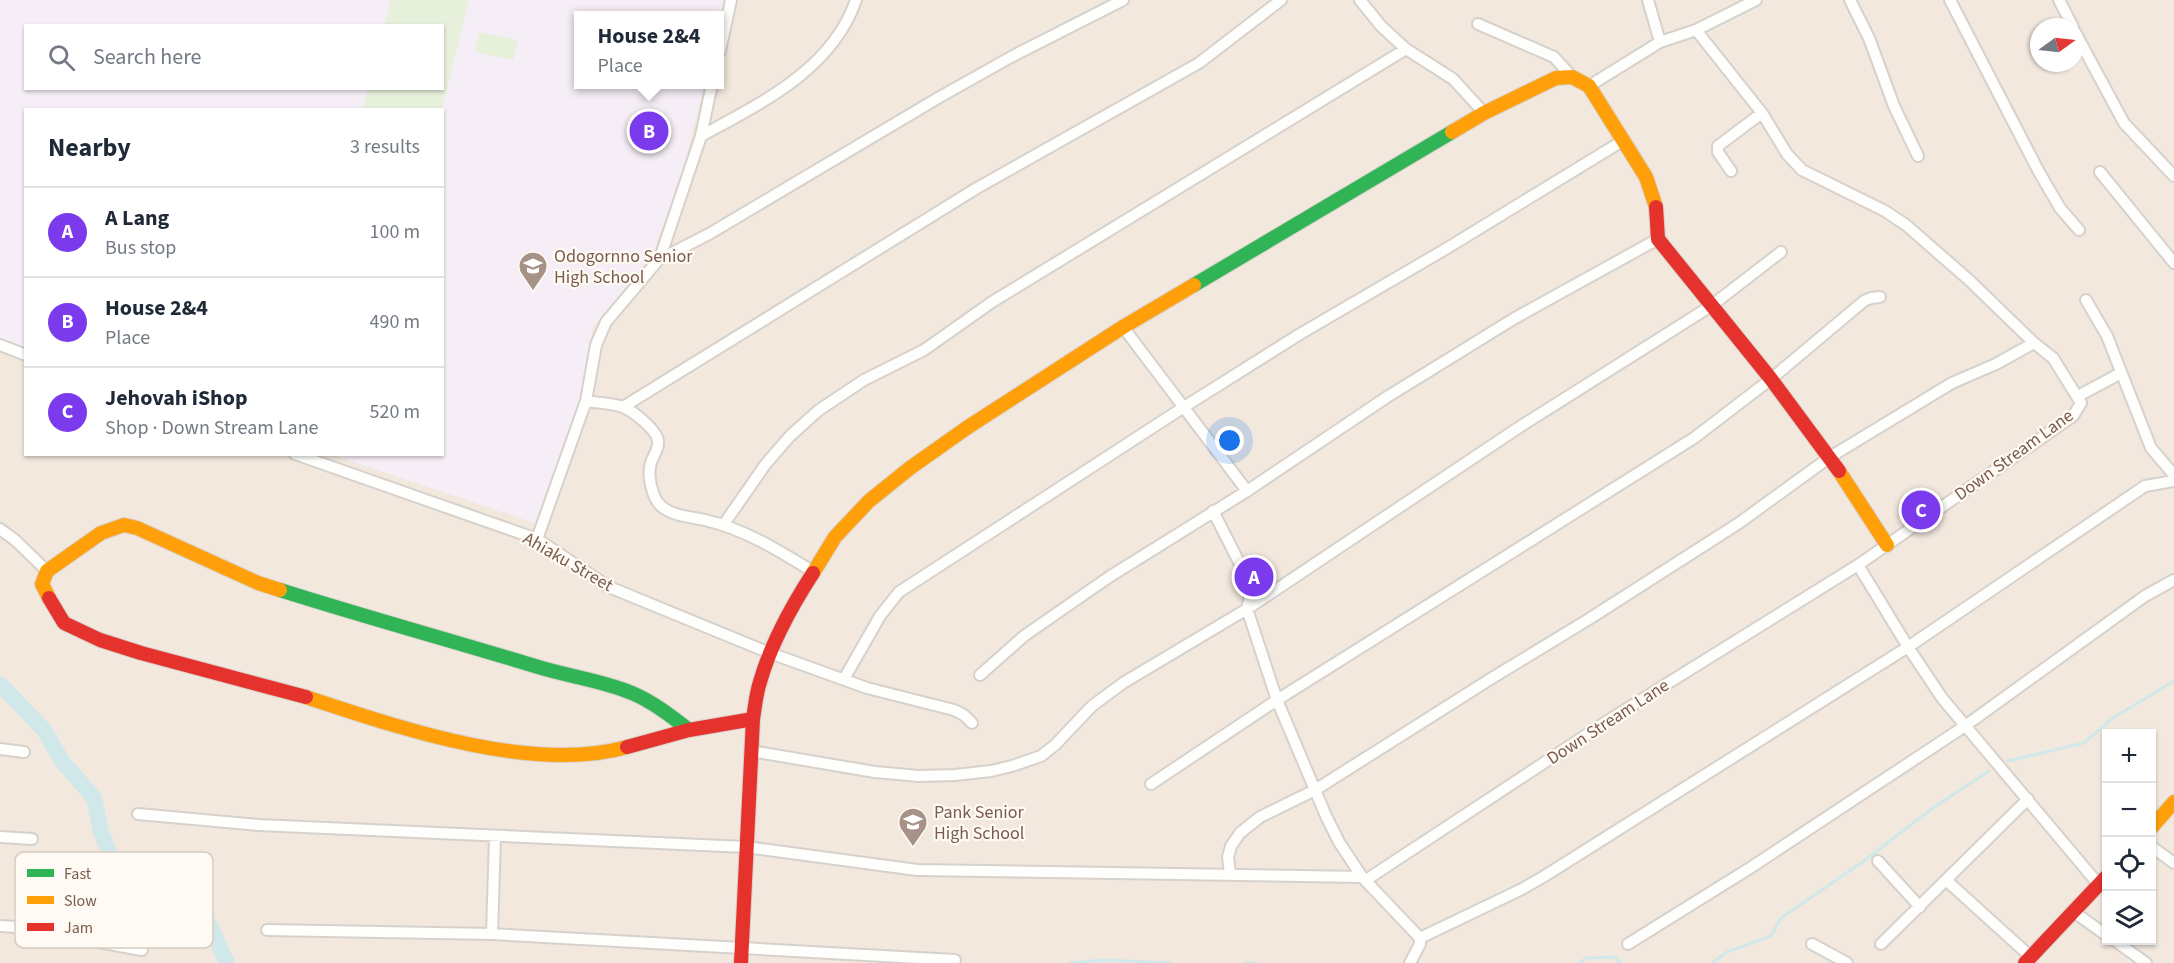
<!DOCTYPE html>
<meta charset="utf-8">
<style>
body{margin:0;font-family:"Source Sans 3",sans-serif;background:#f6f6f7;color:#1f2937}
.controls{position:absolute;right:18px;bottom:18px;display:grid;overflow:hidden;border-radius:0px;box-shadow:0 2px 4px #0004}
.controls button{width:54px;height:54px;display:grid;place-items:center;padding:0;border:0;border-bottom:2px solid #e0e1e3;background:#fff;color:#1f2937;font:30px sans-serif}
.compass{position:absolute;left:2030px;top:18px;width:54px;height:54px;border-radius:50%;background:#fff;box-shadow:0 2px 4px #0004;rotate:75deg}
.you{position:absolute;left:1230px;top:441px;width:21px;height:21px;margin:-15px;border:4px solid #fff;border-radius:50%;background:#1a73e8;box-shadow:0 0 0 9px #1a73e833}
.badge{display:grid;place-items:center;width:39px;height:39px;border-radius:50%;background:#7c3aed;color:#fff;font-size:20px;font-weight:700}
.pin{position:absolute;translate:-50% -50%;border:3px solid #fff;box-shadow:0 2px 6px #0006}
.popup{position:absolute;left:574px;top:11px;width:150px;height:78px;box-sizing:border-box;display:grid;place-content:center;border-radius:0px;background:#fff;filter:drop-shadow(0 2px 4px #0005);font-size:20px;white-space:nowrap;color:#747a83}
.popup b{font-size:22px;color:#1f2937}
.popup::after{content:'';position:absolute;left:50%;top:100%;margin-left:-12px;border:12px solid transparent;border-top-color:#fff}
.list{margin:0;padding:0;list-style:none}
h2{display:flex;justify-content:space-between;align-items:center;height:78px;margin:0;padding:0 24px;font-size:26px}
h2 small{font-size:20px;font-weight:400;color:#747a83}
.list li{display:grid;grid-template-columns:39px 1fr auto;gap:18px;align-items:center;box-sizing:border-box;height:90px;padding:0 24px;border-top:2px solid #e0e1e3}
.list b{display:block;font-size:22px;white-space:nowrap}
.list p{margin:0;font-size:20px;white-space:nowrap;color:#747a83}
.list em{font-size:20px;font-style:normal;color:#747a83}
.icon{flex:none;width:33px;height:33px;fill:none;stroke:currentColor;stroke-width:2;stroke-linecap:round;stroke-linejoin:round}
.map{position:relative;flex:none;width:2174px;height:963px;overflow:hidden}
.search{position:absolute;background:#fff;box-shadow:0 2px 4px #0004;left:24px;top:24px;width:420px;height:66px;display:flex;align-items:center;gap:15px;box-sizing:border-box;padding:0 21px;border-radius:0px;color:#747a83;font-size:22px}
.panel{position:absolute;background:#fff;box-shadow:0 2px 4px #0004;left:24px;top:108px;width:420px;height:348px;border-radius:0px}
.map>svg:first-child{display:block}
.residential{fill:#f2e8de;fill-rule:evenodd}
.education{fill:#f6eef6;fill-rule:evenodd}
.green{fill:#e7f0db}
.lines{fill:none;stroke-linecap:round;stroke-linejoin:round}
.stream{stroke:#d0e8ea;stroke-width:3}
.river{stroke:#d0e8ea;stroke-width:16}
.street-casing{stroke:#d7d1cb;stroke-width:14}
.fast-casing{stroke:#d9d2cb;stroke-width:16}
.slow-casing{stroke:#d9d2cb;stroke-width:16}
.jam-casing{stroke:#d9d2cb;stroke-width:16}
.street{stroke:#fefefd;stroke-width:10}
.fast{stroke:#30b455;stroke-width:14}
.slow{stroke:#ff9f0a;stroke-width:14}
.jam{stroke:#e5322d;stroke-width:14}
.labels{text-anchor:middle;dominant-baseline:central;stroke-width:4.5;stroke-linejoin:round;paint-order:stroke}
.poi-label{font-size:18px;fill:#7a5c4d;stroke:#fffaf3;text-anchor:start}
.street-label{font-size:18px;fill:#7a5c4d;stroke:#fffaf3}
.key{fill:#fffaf3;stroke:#d7cbc1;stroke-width:1.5}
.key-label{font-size:16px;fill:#7a5c4d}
</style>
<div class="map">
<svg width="2174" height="963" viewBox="0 0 2174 963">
<rect width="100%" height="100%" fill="#f9f5f0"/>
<!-- residential -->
<path class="residential" d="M 0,0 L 2174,0 L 2174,963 L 0,963 ZM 578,15 L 720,15 L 720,84 L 578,84 ZM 26,26 L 442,26 L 442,88 L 26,88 ZM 2039,27 L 2075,27 L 2075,63 L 2039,63 ZM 26,110 L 442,110 L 442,454 L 26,454 ZM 2106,734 L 2152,734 L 2152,940 L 2106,940 Z"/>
<!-- education -->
<path class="education" d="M 0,0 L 725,0 L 720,23 L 720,15 L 578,15 L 578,84 L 704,85 L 684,166 L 653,253 L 592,329 L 580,405 L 535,523 L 333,455 L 442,454 L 442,110 L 26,110 L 25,348 L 0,339 ZM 26,26 L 442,26 L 442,88 L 26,88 Z"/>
<!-- green -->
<path class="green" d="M 391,0 L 469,0 L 442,109 L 363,108 L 368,89 L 442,88 L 442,26 L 384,25 Z
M 479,32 L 518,40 L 513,60 L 475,52 Z"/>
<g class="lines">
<!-- stream -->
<path class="stream" d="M 2008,761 L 2084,743 L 2113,718 L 2174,681
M 1070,963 L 1103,960 L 1171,963
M 1245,963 L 1257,963
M 1580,963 L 1586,958 L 1615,957 L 1620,963
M 1712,963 L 1727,952 L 1771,936 L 1781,918 L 1864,861 L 1934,807 L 1989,771"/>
<!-- river -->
<path class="river" d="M 0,684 L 44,730 L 62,761 L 94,798 L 101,832 L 113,862 L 156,882 L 188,890 L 211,928 L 227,963"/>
<!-- street casing -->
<g class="street-casing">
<path id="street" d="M 1360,0 L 1381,26 L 1406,49 L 1453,79 L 1484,113
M 1648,0 L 1660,42
M 1850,0 L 1869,38 L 1894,106 L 1918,156
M 1950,0 L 2039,172 L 2060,208 L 2079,230
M 2059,0 L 2073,27
M 1478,24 L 1554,57 L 1572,77
M 2075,32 L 2124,123 L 2174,176
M 720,51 L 731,0
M 1589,86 L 1660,42 L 1696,30 L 1756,0
M 701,136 C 761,103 832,70 856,0
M 1731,171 L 1718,152 L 1718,146 L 1762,113
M 2100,172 L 2174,263
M 660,258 L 674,252 L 709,234 L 938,98 L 1011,57 L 1123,0
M 2086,300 L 2107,336 L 2151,448 L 2174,475
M 1123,327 L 1247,491
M 0,345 L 26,355
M 2078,396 L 2121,373
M 586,401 C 597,403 612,403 623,407 C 633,411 657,430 658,441 C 659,450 653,455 651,463 C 647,475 652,498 661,506 C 672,516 691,517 705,520 C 744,529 778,550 812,571
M 623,407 L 977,188 L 1199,63 L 1281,0
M 295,454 L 537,539 L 609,587 L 770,653 L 867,688 L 954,710 L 964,715 L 972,723
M 1213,511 L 1246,576 L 1251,592 L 1247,609 L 1277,700 L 1326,816 L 1339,842 L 1362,877 L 1420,938 L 1420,944 L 1410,963
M 724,524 L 765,465 L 790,436 L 819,410 L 864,380 L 924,350 L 992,302 L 1406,49
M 0,529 L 15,540 L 47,571
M 537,539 L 586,401 L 596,345 L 606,322 L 660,258 L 701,136 L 712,84
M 1858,565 L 1908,647 L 1942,698 L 2099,885
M 980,675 L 1024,636 L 1109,577 L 1247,491 L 1387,397 L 1515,318 L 1658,239
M 844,679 L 880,616 L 899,592 L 1184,407 L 1300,334 L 1444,250 L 1624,140
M 0,749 L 24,752
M 751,751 L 875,772 L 919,776 L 955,775 L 991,771 L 1012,766 L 1041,756 L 1055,745 L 1092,706 L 1123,683 L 1247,609 L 1518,428 L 1711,306 L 1781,252
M 1151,784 L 1277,700 L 1694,438 L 1771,379 L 1864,301 L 1871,298 L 1880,297
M 138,814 L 259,825 L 746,847 L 917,870 L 1362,877
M 0,837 L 32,839
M 2152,847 L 2174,863
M 1878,861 L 1920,907
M 1230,874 L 1228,857 L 1231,846 L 1240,833 L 1260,817 L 1315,790 L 1492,678 L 1589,619 L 1739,523 L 1830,457 L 1952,383 L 1996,364 L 2034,343
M 1366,880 L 1612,718 L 1858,565 L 2073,416 L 2081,403 L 2053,358 L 2034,343 L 1969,280 L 1906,225 L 1885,211 L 1802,170 L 1787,154 L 1762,113 L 1696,30
M 1946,880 L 2031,957
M 2074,912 L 2106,935
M 0,926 L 16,927 L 142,950
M 267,930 L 492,934 L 955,960
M 492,934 L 495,836
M 1420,938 L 1522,889 L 1543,877 L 1908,647 L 2145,486 L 2174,481
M 2114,940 L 2146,963
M 1628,944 L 1750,868 L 1965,726 L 2145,596 L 2174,580
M 1812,944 L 1847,963
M 1881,944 L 2028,799"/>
</g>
<!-- fast casing -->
<g class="fast-casing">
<path id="fast" d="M 1194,285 L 1452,132
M 280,590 C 365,617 450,640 535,666 C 566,676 601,680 632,693 C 653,702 671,716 689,730"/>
</g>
<!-- slow casing -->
<g class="slow-casing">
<path id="slow" d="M 1452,132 L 1484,113 L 1556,78 L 1572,77 L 1589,86 L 1646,177 L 1656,207
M 1839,471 L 1887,545
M 813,573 L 835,537 L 869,501 L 910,468 L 968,427 L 1123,327 L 1194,285
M 49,598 L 42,584 L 47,571 L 101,533 L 124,525 L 137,528 L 258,583 L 280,590
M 306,697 C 397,727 532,774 627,747
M 2152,827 L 2174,802"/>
</g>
<!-- jam casing -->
<g class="jam-casing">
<path id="jam" d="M 1656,207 L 1658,239 L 1771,379 L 1839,471
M 49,598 L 64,623 L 100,640 L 141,653 L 306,697
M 627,747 L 689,730 L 753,719
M 741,963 L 753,719 C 755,707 756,694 760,682 C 771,643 791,607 813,573
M 2025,963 L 2106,877"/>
</g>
<!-- street -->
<use href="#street" class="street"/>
<!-- fast -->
<use href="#fast" class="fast"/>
<!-- slow -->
<use href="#slow" class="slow"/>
<!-- jam -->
<use href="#jam" class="jam"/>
</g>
<!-- icons -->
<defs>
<g id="school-pin" transform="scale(1.5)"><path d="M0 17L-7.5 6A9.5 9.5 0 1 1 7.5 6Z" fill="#a69286" stroke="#fffaf3"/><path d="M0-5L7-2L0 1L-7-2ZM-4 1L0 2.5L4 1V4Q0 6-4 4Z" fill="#fff"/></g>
</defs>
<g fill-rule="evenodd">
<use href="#school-pin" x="533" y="266"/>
<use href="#school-pin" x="913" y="822"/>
</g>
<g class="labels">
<!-- poi labels -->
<g class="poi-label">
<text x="554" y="256">Odogornno Senior<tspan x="554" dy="21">High School</tspan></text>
<text x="934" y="812">Pank Senior<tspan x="934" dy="21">High School</tspan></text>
</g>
<!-- street labels -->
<g class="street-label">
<text transform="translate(2014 455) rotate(-36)">Down Stream Lane</text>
<text transform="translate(568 562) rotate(30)">Ahiaku Street</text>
<text transform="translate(1608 722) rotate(-33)">Down Stream Lane</text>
</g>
</g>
<!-- legend -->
<rect x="15" y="852" width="198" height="96" rx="9" class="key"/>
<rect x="27" y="869" width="27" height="8" fill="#30b455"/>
<rect x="27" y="896" width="27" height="8" fill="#ff9f0a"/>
<rect x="27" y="923" width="27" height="8" fill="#e5322d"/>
<g class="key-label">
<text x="64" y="879">Fast</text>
<text x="64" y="906">Slow</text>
<text x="64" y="933">Jam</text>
</g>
</svg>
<div class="controls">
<button>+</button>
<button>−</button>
<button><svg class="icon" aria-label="locate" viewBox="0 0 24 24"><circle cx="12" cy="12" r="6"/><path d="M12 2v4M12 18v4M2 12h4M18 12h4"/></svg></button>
<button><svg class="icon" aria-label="layers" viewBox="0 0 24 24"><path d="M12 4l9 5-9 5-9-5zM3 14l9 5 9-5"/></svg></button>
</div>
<svg class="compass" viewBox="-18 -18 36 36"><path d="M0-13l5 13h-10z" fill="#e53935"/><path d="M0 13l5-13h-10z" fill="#747a83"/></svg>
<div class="you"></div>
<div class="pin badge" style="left:1254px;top:577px">A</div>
<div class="pin badge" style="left:649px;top:131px">B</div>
<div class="popup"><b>House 2&amp;4</b>Place</div>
<div class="pin badge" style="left:1921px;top:510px">C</div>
<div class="search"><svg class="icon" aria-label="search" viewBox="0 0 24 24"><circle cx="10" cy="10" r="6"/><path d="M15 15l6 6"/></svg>Search here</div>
<section class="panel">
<h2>Nearby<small>3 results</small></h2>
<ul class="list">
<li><span class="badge">A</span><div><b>A Lang</b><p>Bus stop</p></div><em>100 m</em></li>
<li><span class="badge">B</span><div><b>House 2&amp;4</b><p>Place</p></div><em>490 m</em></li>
<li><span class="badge">C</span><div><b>Jehovah iShop</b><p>Shop · Down Stream Lane</p></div><em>520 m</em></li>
</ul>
</section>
</div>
